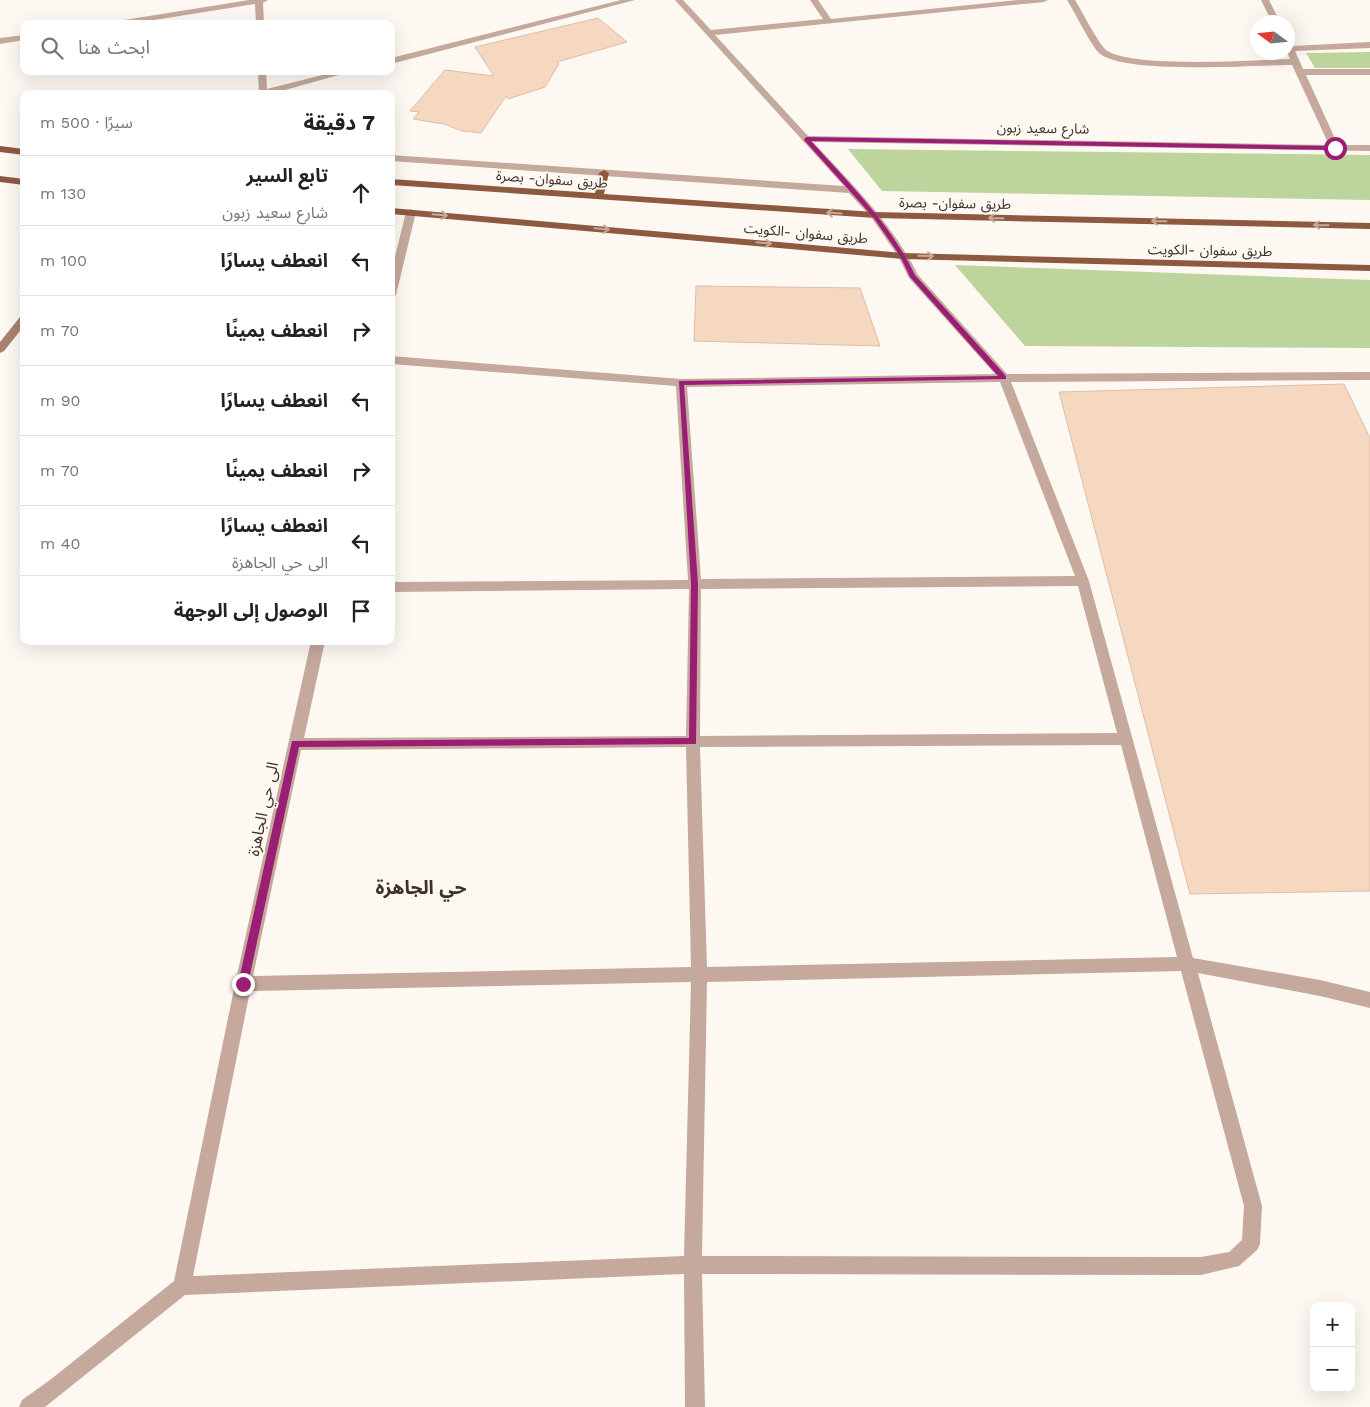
<!DOCTYPE html>
<html lang="ar">
<meta charset="utf-8">
<style>
body{margin:0;font-family:"Work Sans","Noto Sans Arabic",sans-serif;background:#f6f6f6;color:#222;direction:rtl}
.controls{position:absolute;right:15px;bottom:15px;display:grid;overflow:hidden;border-radius:10px;box-shadow:0 5px 20px #0002}
.controls button{width:45px;height:45px;display:grid;place-items:center;padding:0;border:0;border-bottom:1px solid #e0e0e0;background:#fff;color:#222;font:25px sans-serif}
.compass{position:absolute;left:1250px;top:15px;width:45px;height:45px;border-radius:50%;background:#fff;box-shadow:0 5px 20px #0002;rotate:285deg}
.stop{position:absolute;width:15px;height:15px;margin:-11px;border:4px solid #9b1e75;border-radius:50%;background:#fff}
.stop.end{background:#9b1e75;border-color:#fff;box-shadow:0 1px 5px #0008}
.list{margin:0;padding:0;list-style:none}
h2{display:flex;justify-content:space-between;align-items:center;height:65px;margin:0;padding:0 20px;font-size:21px}
h2 small{font-size:16px;font-weight:400;color:#767676}
.list li{display:grid;grid-template-columns:32px 1fr auto;gap:15px;align-items:center;box-sizing:border-box;height:70px;padding:0 20px;border-top:1px solid #e0e0e0}
.list b{display:block;font-size:19px;white-space:nowrap}
.list p{margin:0;font-size:16px;white-space:nowrap;color:#767676}
.list em{font-size:16px;font-style:normal;color:#767676}
.icon{flex:none;width:28px;height:28px;fill:none;stroke:currentColor;stroke-width:2;stroke-linecap:round;stroke-linejoin:round}
.map{position:relative;flex:none;width:1370px;height:1407px;overflow:hidden;direction:ltr}
.search{position:absolute;background:#fff;box-shadow:0 5px 20px #0002;left:20px;top:20px;width:375px;height:55px;display:flex;align-items:center;gap:12px;box-sizing:border-box;padding:0 18px;border-radius:10px;color:#767676;font-size:19px}
.panel{position:absolute;background:#fff;box-shadow:0 5px 20px #0002;left:20px;top:90px;width:375px;height:555px;border-radius:10px;direction:rtl}
.map>svg:first-child{display:block}
.green{fill:#bdd49d}
.building{fill:#f6d7c0;stroke:#dcbea8}
.lines{fill:none;stroke-linecap:round;stroke-linejoin:round}
.minor{fill:#c5a99c;fill-rule:evenodd}
.secondary{fill:#aa826f;fill-rule:evenodd}
.trunk{fill:#8d5a40;fill-rule:evenodd}
.oneway{stroke:#c6a99a}
.route{fill:#9b1e75}
.labels{text-anchor:middle;dominant-baseline:central;stroke-width:4;stroke-linejoin:round;paint-order:stroke}
.far-street-label{font-size:14px;fill:#3c3128;stroke:#fef8f3}
.street-label{font-size:16px;fill:#3c3128;stroke:#fef8f3}
.quarter-label{font-size:19px;font-weight:bold;fill:#3c3128;stroke:#fef8f3}
</style>
<div class="map">
<svg width="1370" height="1407" viewBox="0 0 1370 1407">
<rect width="100%" height="100%" fill="#fef8f3"/>
<!-- green -->
<path class="green" d="M 1370,52 L 1370,68 L 1315,68 L 1306,53 Z
M 848,149 L 1370,155 L 1370,200 L 882,191 Z
M 955,265 L 1370,280 L 1370,348 L 1025,346 Z"/>
<!-- building -->
<path class="building" d="M 598,18 L 627,42 L 557,62 L 559,64 L 545,87 L 508,99 L 506,96 L 481,133 L 462,131 L 444,124 L 413,119 L 419,112 L 410,111 L 445,70 L 494,76 L 475,47 Z
M 696,286 L 860,288 L 880,346 L 694,341 Z
M 1344,384 L 1370,438 L 1370,891 L 1190,894 L 1059,392 Z"/>
<g class="lines">
<!-- minor -->
<path class="minor" d="M 249,0 L 268,0 L 263,3 L 264,24 L 256,24 L 255,4 L 129,24 L 108,24 L 112,22 Z
M 621,0 L 635,0 L 391,64 L 391,58 Z
M 675,0 L 683,0 L 711,30 L 823,19 L 810,0 L 818,0 L 831,19 L 1019,0 L 1048,0 L 1044,2 L 715,35 L 808,136 L 1329,145 L 1292,65 C 1255,65 1123,75 1099,53 C 1091,45 1074,11 1067,0 L 1075,0 C 1082,11 1097,41 1105,49 C 1126,69 1256,60 1290,59 L 1287,52 L 1288,43 L 1292,46 L 1370,42 L 1370,48 L 1295,51 L 1303,69 L 1370,69 L 1370,75 L 1306,75 L 1338,145 L 1370,145 L 1370,151 L 813,142 C 852,184 892,223 918,275 L 1007,374 L 1370,372 L 1370,380 L 1011,382 L 1089,581 L 1193,958 L 1320,980 L 1370,992 L 1370,1008 L 1320,996 L 1198,973 L 1262,1206 L 1260,1244 L 1257,1250 L 1239,1266 L 1201,1275 L 702,1274 L 705,1407 L 685,1407 L 684,1274 L 185,1295 L 45,1407 L 19,1407 L 22,1400 L 50,1380 L 174,1281 L 235,984 L 311,641 L 325,641 L 304,738 L 686,736 L 689,589 L 391,592 L 391,582 L 688,580 L 676,386 L 391,364 L 391,356 L 681,379 L 995,374 L 909,278 L 898,256 L 871,217 L 849,193 L 391,161 L 391,155 L 844,186 ZM 1000,382 L 1075,576 L 701,579 L 687,387 ZM 1078,586 L 1117,733 L 700,736 L 701,589 ZM 1121,745 L 1177,957 L 707,967 L 700,747 ZM 686,747 L 691,967 L 253,976 L 301,750 ZM 1181,971 L 1244,1206 L 1242,1240 L 1229,1252 L 1201,1257 L 702,1256 L 707,982 ZM 691,982 L 684,1256 L 193,1276 L 250,991 Z
M 1261,0 L 1269,0 L 1280,22 L 1272,22 Z
M 24,35 L 24,40 L 0,44 L 0,38 Z
M 258,71 L 266,71 L 267,89 L 338,71 L 353,71 L 271,94 L 259,94 Z
M 411,209 L 416,212 L 396,295 L 391,298 L 391,273 L 406,212 Z"/>
<!-- secondary -->
<path class="secondary" d="M 24,316 L 24,326 L 4,351 L 0,353 L 0,342 L 20,317 Z"/>
<!-- trunk -->
<path class="trunk" d="M 0,146 L 24,149 L 24,155 L 0,152 Z
M 604,170 L 609,173 L 604,194 L 875,212 L 1370,223 L 1370,229 L 875,218 L 391,185 L 391,179 L 595,193 L 599,173 Z
M 0,176 L 24,179 L 24,185 L 0,182 Z
M 391,208 L 903,253 L 1370,265 L 1370,271 L 903,259 L 391,214 Z"/>
</g>
<!-- one-way arrows -->
<defs><path id="oneway-shaft" d="M-6 0H5M1.5-3L5.5 0L1.5 3" fill="none" stroke-width="1.6" stroke-linecap="round" stroke-linejoin="round" transform="scale(1.25)"/></defs>
<g class="oneway">
<use href="#oneway-shaft" transform="translate(834 213) rotate(-176)"/>
<use href="#oneway-shaft" transform="translate(440 215) rotate(5)"/>
<use href="#oneway-shaft" transform="translate(996 218) rotate(-179)"/>
<use href="#oneway-shaft" transform="translate(1159 221) rotate(-179)"/>
<use href="#oneway-shaft" transform="translate(1321 225) rotate(-179)"/>
<use href="#oneway-shaft" transform="translate(602 229) rotate(5)"/>
<use href="#oneway-shaft" transform="translate(764 243) rotate(5)"/>
<use href="#oneway-shaft" transform="translate(926 256) rotate(1)"/>
</g>
<!-- route -->
<path class="route" d="M 806,137 L 1335,146 L 1338,148 L 1335,150 L 811,141 C 849,183 890,223 915,275 L 1006,376 L 1006,379 L 684,385 L 698,584 L 696,744 L 299,747 L 248,984 L 243,989 L 240,988 L 238,984 L 292,741 L 689,738 L 691,584 L 679,381 L 998,376 L 910,277 L 900,256 L 873,217 L 804,140 Z"/>
<g class="labels">
<!-- far-street labels -->
<g class="far-street-label">
<text transform="translate(1043 128) rotate(1)">شارع سعيد زبون</text>
<text transform="translate(552 179) rotate(4)">طريق سفوان- بصرة</text>
<text transform="translate(955 203) rotate(1)">طريق سفوان- بصرة</text>
<text transform="translate(806 233) rotate(5)">طريق سفوان -الكويت</text>
<text transform="translate(1210 250) rotate(1)">طريق سفوان -الكويت</text>
</g>
<!-- street labels -->
<g class="street-label">
<text transform="translate(263 809) rotate(-78)">الى حي الجاهزة</text>
</g>
<!-- quarter labels -->
<g class="quarter-label">
<text x="421" y="887">حي الجاهزة</text>
</g>
</g>
</svg>
<div class="controls">
<button>+</button>
<button>−</button>
</div>
<svg class="compass" viewBox="-18 -18 36 36"><path d="M0-13l5 13h-10z" fill="#e53935"/><path d="M0 13l5-13h-10z" fill="#767676"/></svg>
<div class="stop" style="left:1335px;top:148px"></div>
<div class="stop end" style="left:243px;top:984px"></div>
<div class="search"><svg class="icon" aria-label="search" viewBox="0 0 24 24"><circle cx="10" cy="10" r="6"/><path d="M15 15l6 6"/></svg>ابحث هنا</div>
<section class="panel">
<h2>7 دقيقة<small>سيرًا · 500 m</small></h2>
<ul class="list">
<li><svg class="icon" aria-label="ahead" viewBox="0 0 24 24"><path d="M12 20V5M6 11l6-6 6 6"/></svg><div><b>تابع السير</b><p>شارع سعيد زبون</p></div><em>130 m</em></li>
<li><svg class="icon" aria-label="left" viewBox="0 0 24 24"><path d="M17 20v-9H6M10 6l-5 5 5 5"/></svg><div><b>انعطف يسارًا</b></div><em>100 m</em></li>
<li><svg class="icon" aria-label="right" viewBox="0 0 24 24"><path d="M7 20v-9h11M14 6l5 5-5 5"/></svg><div><b>انعطف يمينًا</b></div><em>70 m</em></li>
<li><svg class="icon" aria-label="left" viewBox="0 0 24 24"><path d="M17 20v-9H6M10 6l-5 5 5 5"/></svg><div><b>انعطف يسارًا</b></div><em>90 m</em></li>
<li><svg class="icon" aria-label="right" viewBox="0 0 24 24"><path d="M7 20v-9h11M14 6l5 5-5 5"/></svg><div><b>انعطف يمينًا</b></div><em>70 m</em></li>
<li><svg class="icon" aria-label="left" viewBox="0 0 24 24"><path d="M17 20v-9H6M10 6l-5 5 5 5"/></svg><div><b>انعطف يسارًا</b><p>الى حي الجاهزة</p></div><em>40 m</em></li>
<li><svg class="icon" aria-label="arrive" viewBox="0 0 24 24"><path d="M6 21V4h12l-3 4 3 4H6"/></svg><div><b>الوصول إلى الوجهة</b></div></li>
</ul>
</section>
</div>
